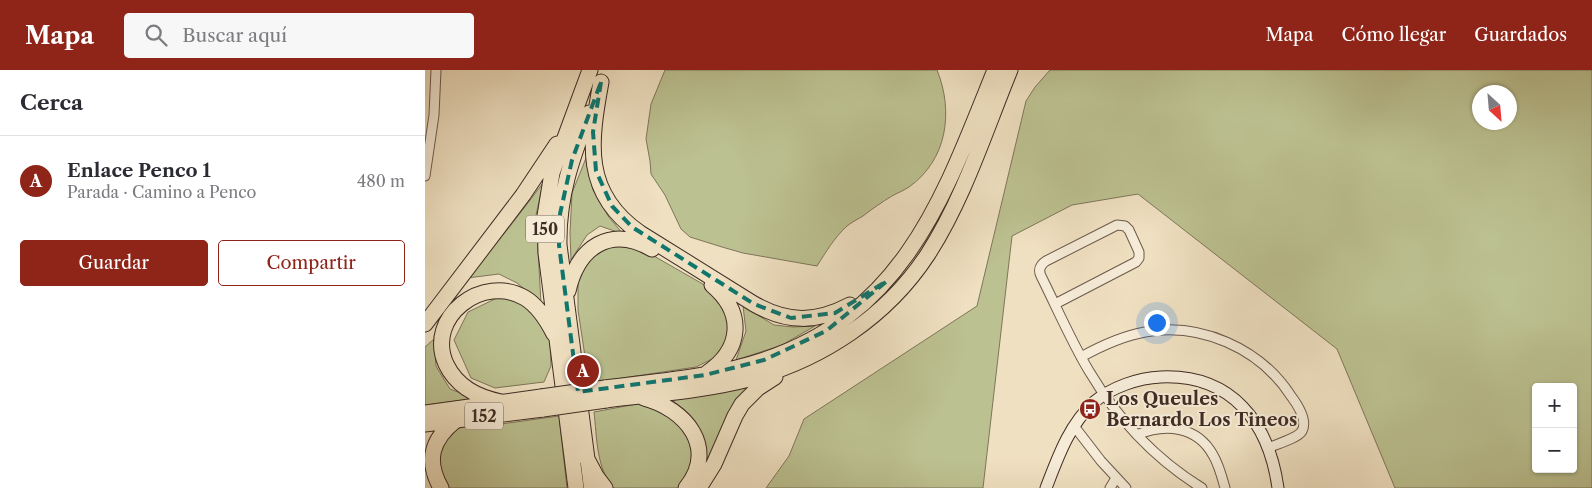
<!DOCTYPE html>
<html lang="es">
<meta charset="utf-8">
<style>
body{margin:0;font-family:"Libre Caslon Text",serif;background:#f7f7f7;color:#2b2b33}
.controls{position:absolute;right:15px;bottom:15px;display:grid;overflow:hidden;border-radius:5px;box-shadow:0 1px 4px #0004}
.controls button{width:45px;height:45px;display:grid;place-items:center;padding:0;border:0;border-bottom:1px solid #e1e1e2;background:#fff;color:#2b2b33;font:25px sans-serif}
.compass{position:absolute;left:1047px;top:15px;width:45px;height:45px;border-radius:50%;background:#fff;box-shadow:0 1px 4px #0004;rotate:154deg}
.you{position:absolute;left:731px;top:252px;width:18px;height:18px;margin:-12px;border:4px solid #fff;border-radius:50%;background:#1a73e8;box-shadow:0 0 0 8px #1a73e833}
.badge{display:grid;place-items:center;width:32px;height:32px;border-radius:50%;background:#8f2418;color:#fff;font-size:16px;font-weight:700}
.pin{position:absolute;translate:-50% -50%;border:2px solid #fff;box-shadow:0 1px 5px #0006}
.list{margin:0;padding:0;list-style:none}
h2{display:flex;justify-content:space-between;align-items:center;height:65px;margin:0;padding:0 20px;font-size:21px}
h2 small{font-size:16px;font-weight:400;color:#7c7c81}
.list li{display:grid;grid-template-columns:32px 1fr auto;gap:15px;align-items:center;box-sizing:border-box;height:90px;padding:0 20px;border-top:1px solid #e1e1e2}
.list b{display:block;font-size:19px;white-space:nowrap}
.list p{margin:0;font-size:16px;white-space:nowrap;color:#7c7c81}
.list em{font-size:16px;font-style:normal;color:#7c7c81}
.actions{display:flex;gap:10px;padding:15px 20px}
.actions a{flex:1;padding:11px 0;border:1px solid #8f2418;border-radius:5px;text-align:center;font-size:18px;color:#8f2418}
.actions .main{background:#8f2418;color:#fff}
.icon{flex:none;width:28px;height:28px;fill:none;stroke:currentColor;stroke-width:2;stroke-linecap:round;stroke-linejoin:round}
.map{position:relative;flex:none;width:1167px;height:418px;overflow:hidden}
header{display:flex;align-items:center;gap:30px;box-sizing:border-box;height:70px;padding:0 25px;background:#8f2418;color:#fff}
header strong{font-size:24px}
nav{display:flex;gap:28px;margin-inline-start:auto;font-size:18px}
.search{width:350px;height:45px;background:#f7f7f7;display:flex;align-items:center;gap:12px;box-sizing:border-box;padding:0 18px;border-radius:5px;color:#7c7c81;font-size:19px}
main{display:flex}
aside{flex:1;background:#fff}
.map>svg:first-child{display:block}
.green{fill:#bcc191;stroke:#7e765a;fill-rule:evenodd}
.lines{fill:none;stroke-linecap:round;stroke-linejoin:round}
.street-casing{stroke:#6b594b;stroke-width:11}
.secondary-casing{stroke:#3f2c24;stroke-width:13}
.primary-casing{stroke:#3f2c24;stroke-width:16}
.highway-casing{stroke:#3f2c24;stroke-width:17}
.street{stroke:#f5ebd7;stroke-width:9}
.secondary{stroke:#f5ebd7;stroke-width:11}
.primary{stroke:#efe0c1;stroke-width:14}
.highway{stroke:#efe0c1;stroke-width:15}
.highway-bridge-casing{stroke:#3f2c24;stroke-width:17;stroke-linecap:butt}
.highway-bridge{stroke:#efe0c1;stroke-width:15}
.marked{fill:none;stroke:#0f766e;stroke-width:4;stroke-dasharray:10 6;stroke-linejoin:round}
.labels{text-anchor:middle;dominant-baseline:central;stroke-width:4;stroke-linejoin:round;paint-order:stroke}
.shield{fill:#f5ebd7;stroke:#76655a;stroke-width:1}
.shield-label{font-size:16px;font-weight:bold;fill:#3f2c24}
.poi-label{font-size:18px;font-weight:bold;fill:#3f2c24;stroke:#f5ebd7;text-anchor:start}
</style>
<header>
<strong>Mapa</strong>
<div class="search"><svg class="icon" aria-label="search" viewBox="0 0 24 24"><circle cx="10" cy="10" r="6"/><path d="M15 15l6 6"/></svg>Buscar aquí</div>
<nav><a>Mapa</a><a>Cómo llegar</a><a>Guardados</a></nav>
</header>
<main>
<aside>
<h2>Cerca<small></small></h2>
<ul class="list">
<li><span class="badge">A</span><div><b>Enlace Penco 1</b><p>Parada · Camino a Penco</p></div><em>480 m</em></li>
</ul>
<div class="actions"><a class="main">Guardar</a><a>Compartir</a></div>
</aside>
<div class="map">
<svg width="1167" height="418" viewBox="0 0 1167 418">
<rect width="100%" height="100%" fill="#efe0c1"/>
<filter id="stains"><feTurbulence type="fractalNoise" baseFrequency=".004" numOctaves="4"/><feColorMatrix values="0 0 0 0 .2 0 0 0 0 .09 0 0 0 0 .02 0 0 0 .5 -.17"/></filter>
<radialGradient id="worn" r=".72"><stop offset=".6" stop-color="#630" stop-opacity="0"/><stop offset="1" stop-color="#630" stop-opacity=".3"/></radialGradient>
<!-- green -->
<path class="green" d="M 240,0 L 512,0 C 529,42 522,90 484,117 C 478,121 472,123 467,126 C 457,132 447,139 438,146 C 433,149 427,152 422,156 C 409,168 401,182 392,196 L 318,183 L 297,177 L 265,167 L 256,159 L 240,125 L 226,104 L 225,91 L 221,69 L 226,34 Z
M 625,0 L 1167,0 L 1167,418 L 970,418 L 912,279 L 713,124 L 647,135 L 587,166 L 558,418 L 341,418 L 364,386 L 379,349 L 552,236 L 601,31 L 610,17 ZM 1054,22 L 1084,22 L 1084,52 L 1054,52 ZM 1111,317 L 1148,317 L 1148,399 L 1111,399 Z
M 161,88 L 168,120 L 183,146 L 198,164 L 175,156 L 162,165 L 146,190 L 145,163 L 147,123 Z
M 118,113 L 111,145 L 116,233 L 92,213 L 74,204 L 42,208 L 86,155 Z
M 187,175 L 215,178 L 283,217 L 301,238 L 304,267 L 291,287 L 271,297 L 164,313 L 153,240 L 153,211 L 164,189 Z
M 76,226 L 104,237 L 125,271 L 126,296 L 119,312 L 70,318 L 46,308 L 29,270 L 43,242 Z
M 318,236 L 349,255 L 368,257 L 390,256 L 357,275 L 311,290 L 321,261 Z
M 9,269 L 11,296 L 20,311 L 25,319 L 46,327 L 46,329 L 0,335 L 0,277 Z
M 325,314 L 281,401 C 277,368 279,352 249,332 L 249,330 Z
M 217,333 L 240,340 L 265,369 L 268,392 L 256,415 L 253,418 L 189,418 C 171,399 172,367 169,342 Z
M 134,346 L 142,418 L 24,418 L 21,415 L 10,397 L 20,367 L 30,360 L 42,355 L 69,355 Z"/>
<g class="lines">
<!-- street casing -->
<g class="street-casing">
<path id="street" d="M 0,106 L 9,45 L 11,0
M 630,234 L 711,192 L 714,188 L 714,182 L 704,160 L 700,156 L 692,155 L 621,191 C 615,195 613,200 616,206 C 632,238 646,271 664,301 C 692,348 730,389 777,418
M 656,287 C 676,276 697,266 720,262 C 775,252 835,278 866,326 C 872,334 883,350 877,361 C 873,368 852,374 843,378
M 649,356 L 676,391 L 701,418
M 712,365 C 740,353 772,356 788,385 C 794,395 797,407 800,418
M 685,418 L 691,408"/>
</g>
<!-- secondary casing -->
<g class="secondary-casing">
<path id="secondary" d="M 621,418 C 633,387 644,355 669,332 C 687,317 713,308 736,307 C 807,304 844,353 853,418"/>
</g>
<!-- primary casing -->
<g class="primary-casing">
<path id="primary" d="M 163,394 L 166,418"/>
</g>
<!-- highway casing -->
<g class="highway-casing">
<path id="highway" d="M 176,12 C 165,72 157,123 215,163 L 329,234 C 363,253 391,253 425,235
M 164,43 C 147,88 133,126 134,175 L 162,389 L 171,406 L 180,418
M 143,221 C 153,177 185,155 227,179
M 0,254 L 98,125 L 132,74
M 282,303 C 317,279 320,243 287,215
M 180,318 C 233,311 288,307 339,290 C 481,242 519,126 570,0
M 219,328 C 261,339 293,378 261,418
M 181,330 C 229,324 277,321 324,309 C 396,290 462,247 503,184 C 539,128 560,61 585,0
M 76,332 C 52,327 32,317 21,294 C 0,247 58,203 100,228 C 113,236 122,250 129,264
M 0,343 L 116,327
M 0,354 L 118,339
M 16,418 C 0,390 7,369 31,350
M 151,418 L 121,183 L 120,146 L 127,103 L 165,0
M 274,418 L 289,394 L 310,346 L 317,334 L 333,318 L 350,307"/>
</g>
<!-- street -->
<use href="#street" class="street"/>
<!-- secondary -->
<use href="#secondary" class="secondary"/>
<!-- primary -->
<use href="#primary" class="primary"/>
<!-- highway -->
<use href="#highway" class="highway"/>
<!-- highway-bridge casing -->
<g class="highway-bridge-casing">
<path id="highway-bridge" d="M 116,327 L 180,318
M 118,339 L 181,330"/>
</g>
<!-- highway-bridge -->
<use href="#highway-bridge" class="highway-bridge"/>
</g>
<!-- marked area -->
<path class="marked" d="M 176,12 L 168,62 L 171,101 L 187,136 L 207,157 L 329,234 L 366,248 L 410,243 L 462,211 L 401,261 L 339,290 L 280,305 L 153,322 L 134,175 L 135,144 L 147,90 Z"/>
<!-- icons -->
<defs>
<g id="bus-disc" transform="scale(1.125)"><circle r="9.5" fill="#8f2418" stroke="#f5ebd7"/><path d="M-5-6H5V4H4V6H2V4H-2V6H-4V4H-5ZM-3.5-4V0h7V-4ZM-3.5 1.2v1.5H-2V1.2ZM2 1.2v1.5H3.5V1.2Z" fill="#fff"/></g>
</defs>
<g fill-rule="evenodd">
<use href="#bus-disc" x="665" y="339"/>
</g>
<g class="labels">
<!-- shield labels -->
<g class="shield">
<rect x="101" y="145.5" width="38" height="27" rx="4"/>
<rect x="40" y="332.5" width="38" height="27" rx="4"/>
</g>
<g class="shield-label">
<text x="120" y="159">150</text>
<text x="59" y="346">152</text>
</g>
<!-- poi labels -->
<g class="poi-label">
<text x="681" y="329">Los Queules<tspan x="681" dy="21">Bernardo Los Tineos</tspan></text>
</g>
</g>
<rect width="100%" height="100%" filter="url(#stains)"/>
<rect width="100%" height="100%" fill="url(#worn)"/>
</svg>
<div class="controls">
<button>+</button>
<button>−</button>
</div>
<svg class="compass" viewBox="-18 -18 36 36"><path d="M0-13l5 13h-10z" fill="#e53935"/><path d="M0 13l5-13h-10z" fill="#7c7c81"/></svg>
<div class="you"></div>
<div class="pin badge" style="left:158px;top:301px">A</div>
</div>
</main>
